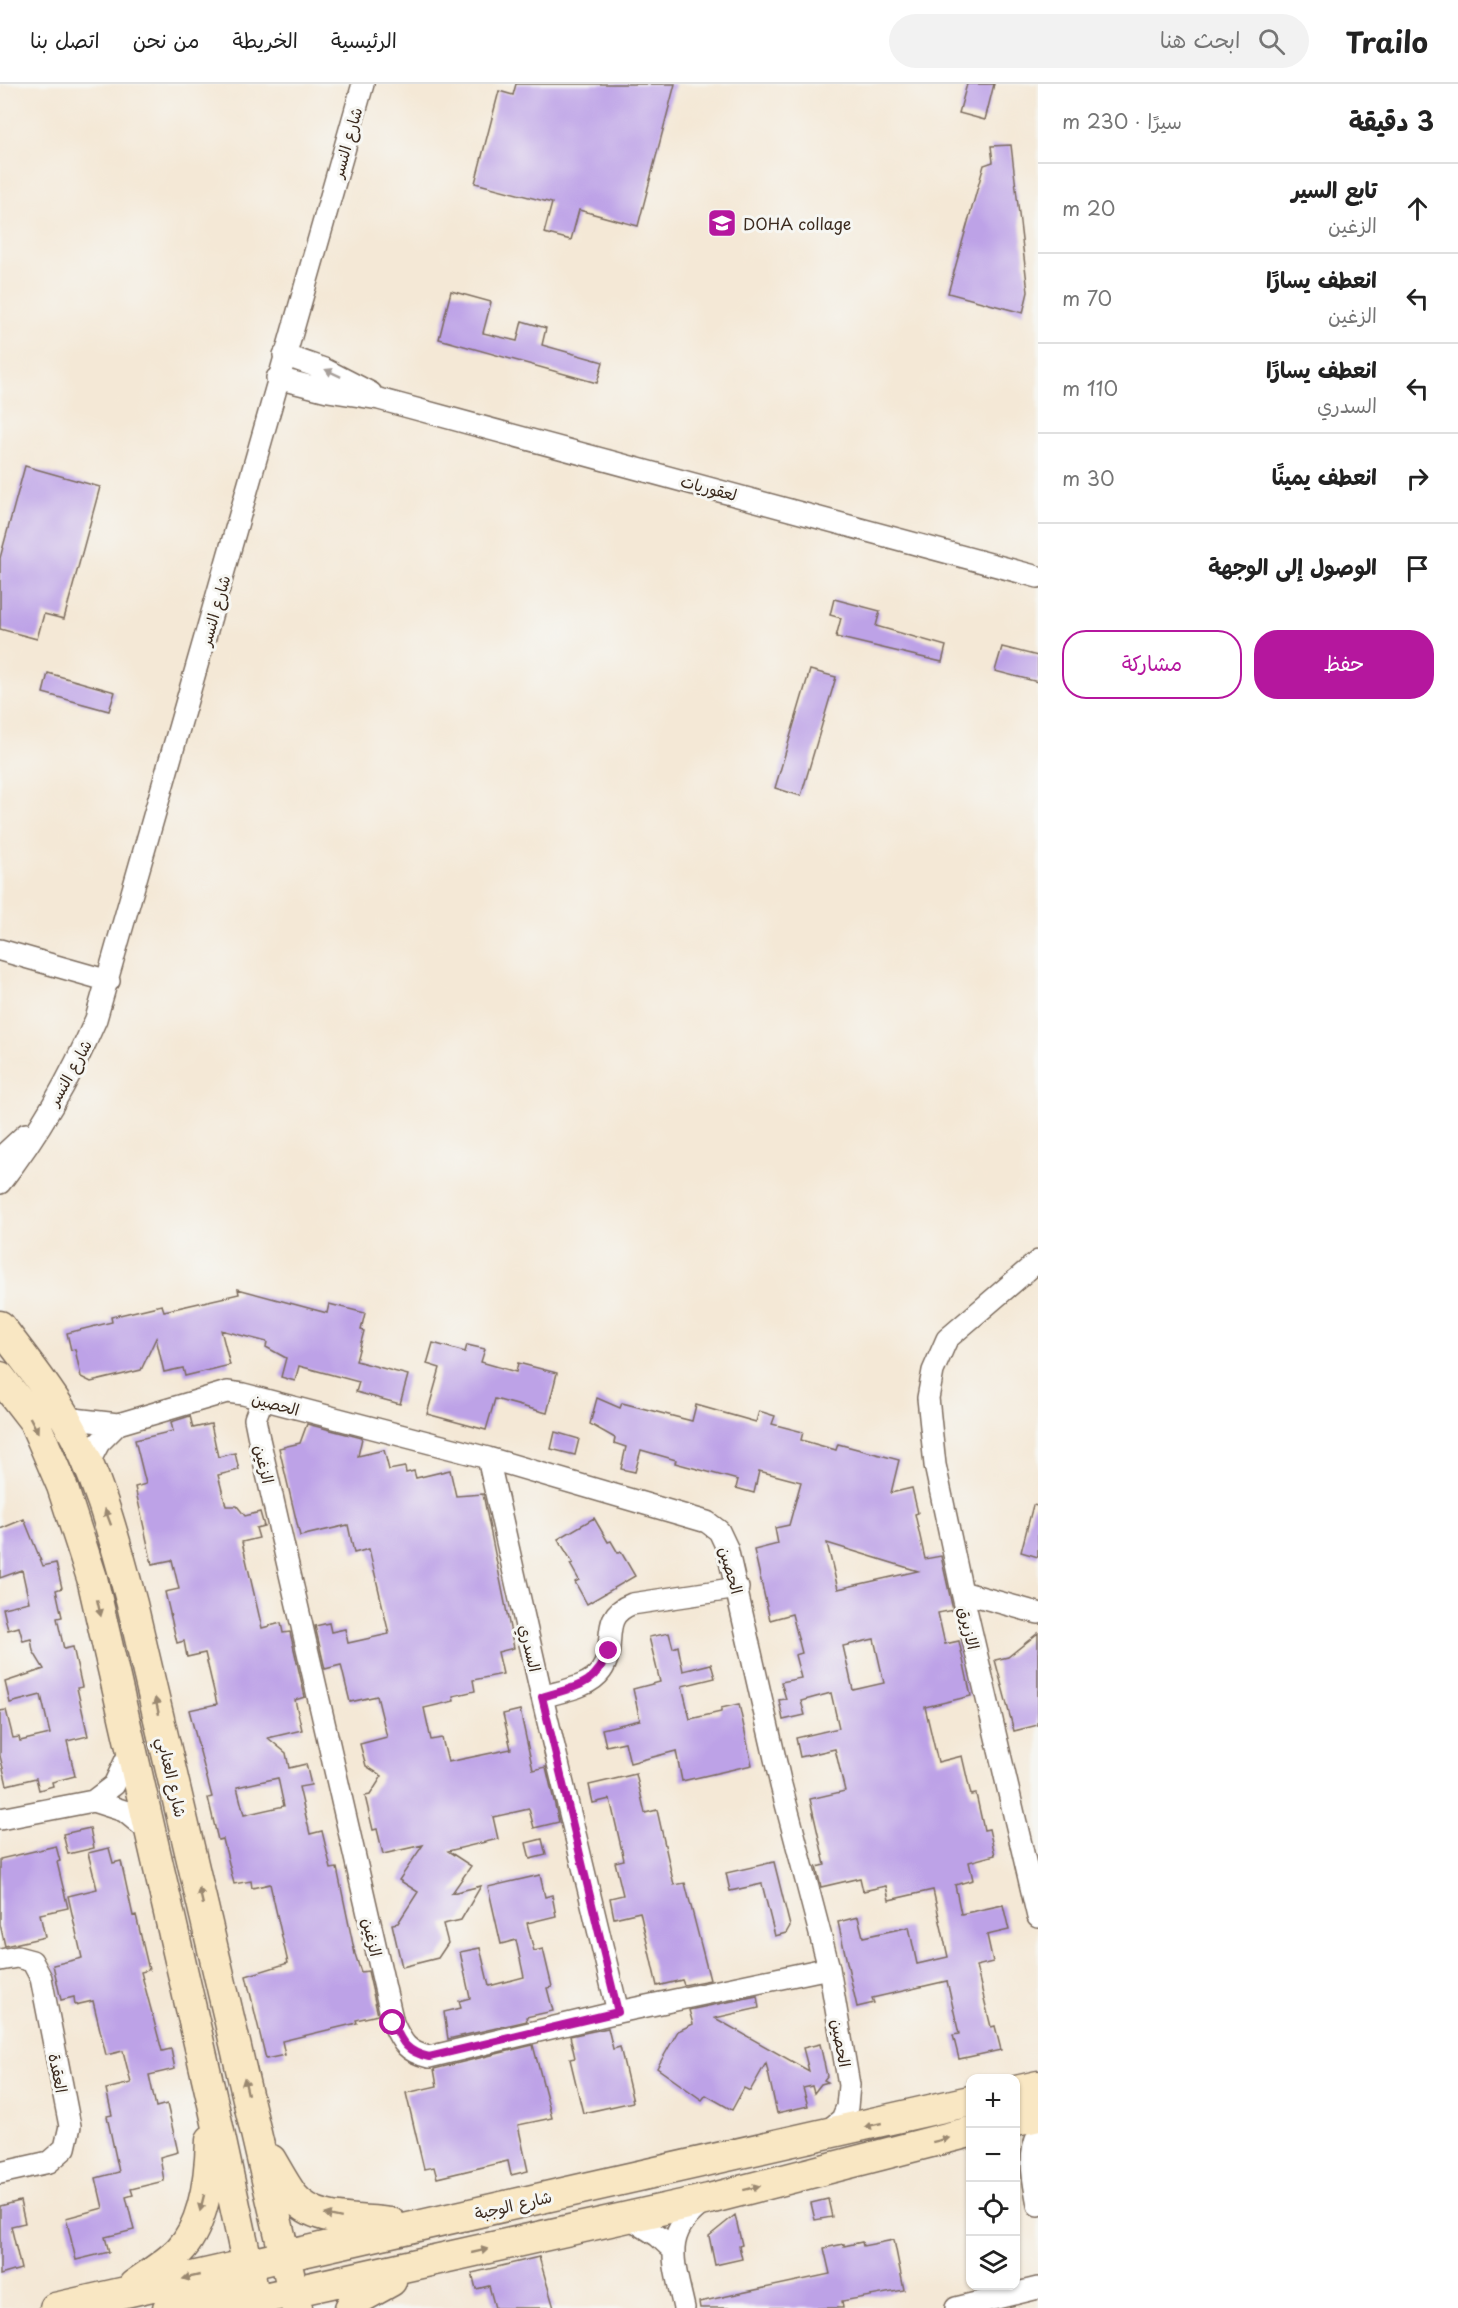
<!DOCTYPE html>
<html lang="ar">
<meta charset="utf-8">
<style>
body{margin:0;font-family:"Playpen Sans","Playpen Sans Arabic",sans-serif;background:#f2f2f2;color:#222;direction:rtl}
.controls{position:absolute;right:18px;bottom:18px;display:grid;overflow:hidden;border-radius:12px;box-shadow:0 2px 4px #0004}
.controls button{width:54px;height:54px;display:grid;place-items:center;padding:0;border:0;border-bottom:2px solid #e0e0e0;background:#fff;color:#222;font:30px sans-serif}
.stop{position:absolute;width:18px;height:18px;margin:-14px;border:4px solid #b5179e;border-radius:50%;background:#fff}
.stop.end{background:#b5179e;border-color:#fff;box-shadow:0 2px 6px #0008}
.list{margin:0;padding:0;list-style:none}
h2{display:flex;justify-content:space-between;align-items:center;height:78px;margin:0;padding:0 24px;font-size:26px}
h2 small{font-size:20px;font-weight:400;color:#767676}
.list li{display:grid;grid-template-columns:39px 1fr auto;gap:18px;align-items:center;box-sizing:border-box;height:90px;padding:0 24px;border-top:2px solid #e0e0e0}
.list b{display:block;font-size:22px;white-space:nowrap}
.list p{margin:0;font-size:20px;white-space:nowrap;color:#767676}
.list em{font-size:20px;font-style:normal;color:#767676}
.actions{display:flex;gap:12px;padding:18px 24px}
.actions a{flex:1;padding:14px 0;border:2px solid #b5179e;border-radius:24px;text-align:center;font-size:21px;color:#b5179e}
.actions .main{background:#b5179e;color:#fff}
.icon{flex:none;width:33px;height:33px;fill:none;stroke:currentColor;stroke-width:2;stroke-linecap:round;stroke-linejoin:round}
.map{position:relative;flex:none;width:1038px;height:2224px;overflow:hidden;direction:ltr}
header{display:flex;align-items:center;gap:36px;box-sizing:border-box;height:84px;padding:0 30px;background:#fff;border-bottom:2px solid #e0e0e0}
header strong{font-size:28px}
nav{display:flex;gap:33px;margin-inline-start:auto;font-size:21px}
.search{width:420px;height:54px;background:#f2f2f2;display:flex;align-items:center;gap:15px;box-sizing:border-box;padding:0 21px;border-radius:33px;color:#767676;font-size:22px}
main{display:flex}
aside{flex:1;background:#fff}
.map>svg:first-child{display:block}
.building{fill:#bda2e7;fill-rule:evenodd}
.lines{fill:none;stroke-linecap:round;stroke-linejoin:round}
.street-casing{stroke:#7c6c5e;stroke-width:24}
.secondary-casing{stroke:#7c6c5e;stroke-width:33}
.street{stroke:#fff;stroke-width:21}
.secondary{stroke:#f9e7c3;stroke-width:30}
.oneway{fill:#a79f9a}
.oneway2{fill:#9a8870}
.route{stroke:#b5179e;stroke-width:8}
.labels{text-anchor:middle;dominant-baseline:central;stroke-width:6;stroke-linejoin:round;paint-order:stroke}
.street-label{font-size:16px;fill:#3b2a1e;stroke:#f6f6f2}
.poi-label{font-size:16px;fill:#3b2a1e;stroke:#f6f6f2;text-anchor:start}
</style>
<header>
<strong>Trailo</strong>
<div class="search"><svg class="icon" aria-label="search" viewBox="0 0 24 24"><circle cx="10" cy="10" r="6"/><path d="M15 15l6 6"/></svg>ابحث هنا</div>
<nav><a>الرئيسية</a><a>الخريطة</a><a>من نحن</a><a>اتصل بنا</a></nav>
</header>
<main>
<aside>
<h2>3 دقيقة<small>سيرًا · 230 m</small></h2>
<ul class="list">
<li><svg class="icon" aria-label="ahead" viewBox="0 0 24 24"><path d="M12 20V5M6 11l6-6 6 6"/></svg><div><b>تابع السير</b><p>الزغين</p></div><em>20 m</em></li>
<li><svg class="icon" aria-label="left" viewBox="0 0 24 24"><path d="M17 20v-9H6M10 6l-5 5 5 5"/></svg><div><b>انعطف يسارًا</b><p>الزغين</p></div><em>70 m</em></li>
<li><svg class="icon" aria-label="left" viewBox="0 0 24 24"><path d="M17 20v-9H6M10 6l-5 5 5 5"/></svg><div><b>انعطف يسارًا</b><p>السدري</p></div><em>110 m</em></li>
<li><svg class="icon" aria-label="right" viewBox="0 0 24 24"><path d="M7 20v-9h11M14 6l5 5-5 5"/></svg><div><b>انعطف يمينًا</b></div><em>30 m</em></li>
<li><svg class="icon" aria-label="arrive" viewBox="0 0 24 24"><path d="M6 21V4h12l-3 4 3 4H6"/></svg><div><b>الوصول إلى الوجهة</b></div></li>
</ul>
<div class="actions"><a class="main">حفظ</a><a>مشاركة</a></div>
</aside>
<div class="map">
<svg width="1038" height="2224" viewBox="0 0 1038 2224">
<rect width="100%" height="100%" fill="#f6f6f2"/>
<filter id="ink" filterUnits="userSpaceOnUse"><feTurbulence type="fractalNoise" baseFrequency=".0167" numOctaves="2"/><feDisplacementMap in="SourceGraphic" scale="12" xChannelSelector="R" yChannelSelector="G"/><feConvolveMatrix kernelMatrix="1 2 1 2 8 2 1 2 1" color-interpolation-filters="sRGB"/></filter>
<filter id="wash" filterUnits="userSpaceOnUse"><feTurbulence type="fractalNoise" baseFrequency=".008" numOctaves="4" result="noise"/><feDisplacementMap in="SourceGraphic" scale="24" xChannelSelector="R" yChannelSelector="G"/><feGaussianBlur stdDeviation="1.35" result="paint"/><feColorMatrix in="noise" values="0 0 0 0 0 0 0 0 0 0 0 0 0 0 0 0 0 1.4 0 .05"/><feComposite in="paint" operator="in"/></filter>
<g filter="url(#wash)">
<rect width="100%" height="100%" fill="#f4e8d6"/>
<g id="blocks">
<!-- building -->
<path class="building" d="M 516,0 L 675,0 L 638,142 L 579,126 L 571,156 L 544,149 L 552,119 L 475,99 L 499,7 L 513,11 Z
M 967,0 L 994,0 L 985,36 L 959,29 Z
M 1011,61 L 1028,208 L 1023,229 L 948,209 L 984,81 L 993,78 L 991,62 Z
M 451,207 L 491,218 L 483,249 L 517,257 L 522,237 L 546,244 L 542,261 L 603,278 L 597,299 L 439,255 Z
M 25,382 L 100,403 L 64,535 L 44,530 L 37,555 L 0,545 L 0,474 Z
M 834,515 L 880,527 L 876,542 L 946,562 L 942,578 L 836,553 L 841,534 L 830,531 Z
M 1002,563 L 1038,572 L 1038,598 L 995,587 Z
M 810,586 L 836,593 L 801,712 L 775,704 Z
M 48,589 L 115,608 L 109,627 L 43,609 Z
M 238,1205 L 327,1229 L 329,1220 L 365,1229 L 361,1246 L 364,1247 L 356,1277 L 408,1291 L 400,1320 L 356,1308 L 359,1298 L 299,1282 L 295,1297 L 281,1293 L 286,1274 L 266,1263 L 267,1258 L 221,1246 L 230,1281 L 185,1292 L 183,1284 L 164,1288 L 156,1254 L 141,1286 L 91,1298 L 81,1293 L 75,1265 L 71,1266 L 67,1249 L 112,1238 L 111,1233 L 162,1221 L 164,1227 L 239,1210 Z
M 433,1259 L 465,1268 L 467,1261 L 485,1265 L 481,1278 L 516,1288 L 518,1279 L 557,1289 L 547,1329 L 495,1315 L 486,1346 L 427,1330 L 440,1284 L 427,1280 Z
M 597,1314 L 620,1324 L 622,1319 L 692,1337 L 696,1321 L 756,1338 L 759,1327 L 775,1332 L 772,1340 L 803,1348 L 801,1356 L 836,1366 L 838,1360 L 899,1376 L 891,1409 L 912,1404 L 918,1429 L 915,1430 L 925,1475 L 941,1472 L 953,1526 L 938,1529 L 945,1560 L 959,1557 L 971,1612 L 925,1623 L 938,1678 L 962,1672 L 971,1711 L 976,1710 L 984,1746 L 989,1745 L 995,1771 L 969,1778 L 973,1796 L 955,1801 L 961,1830 L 1003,1821 L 1009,1846 L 987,1851 L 993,1878 L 976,1882 L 991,1943 L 995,1942 L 1001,1966 L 959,1975 L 953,1951 L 959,1950 L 947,1897 L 872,1914 L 874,1919 L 857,1923 L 838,1838 L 858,1833 L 863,1853 L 909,1843 L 917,1880 L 948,1873 L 933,1806 L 889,1816 L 886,1802 L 863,1807 L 860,1794 L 821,1803 L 816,1783 L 825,1781 L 810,1715 L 845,1707 L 835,1665 L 800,1673 L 796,1654 L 839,1644 L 831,1609 L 801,1617 L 805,1631 L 783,1636 L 779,1616 L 786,1615 L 781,1598 L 801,1594 L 795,1571 L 802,1569 L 792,1530 L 770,1536 L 754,1466 L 778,1460 L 775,1444 L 789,1441 L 801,1398 L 759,1387 L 754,1409 L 736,1404 L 738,1396 L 675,1379 L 676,1376 L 641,1366 L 635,1388 L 621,1385 L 626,1363 L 614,1359 L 615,1354 L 590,1340 ZM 827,1459 L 918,1487 L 838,1505 ZM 874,1555 L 884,1599 L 853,1606 L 843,1562 Z
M 190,1332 L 193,1344 L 211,1340 L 218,1373 L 235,1369 L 239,1386 L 218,1391 L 226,1422 L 237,1422 L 245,1432 L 260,1428 L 264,1442 L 256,1444 L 259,1454 L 242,1458 L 262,1544 L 281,1539 L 283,1549 L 290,1548 L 305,1613 L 295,1616 L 302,1646 L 268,1654 L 286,1669 L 289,1684 L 306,1680 L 311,1701 L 299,1703 L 310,1750 L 322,1747 L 331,1785 L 337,1784 L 355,1870 L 361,1888 L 368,1887 L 378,1931 L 356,1936 L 357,1939 L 282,1957 L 285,1971 L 266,1975 L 246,1892 L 288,1879 L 270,1800 L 252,1804 L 251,1797 L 234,1800 L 223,1755 L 218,1756 L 208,1714 L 212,1713 L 189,1626 L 217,1620 L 205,1569 L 187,1573 L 184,1557 L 177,1559 L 165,1508 L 179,1505 L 172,1476 L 152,1480 L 135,1403 L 146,1400 L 135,1356 L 173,1347 L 171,1338 ZM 278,1694 L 284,1722 L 244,1731 L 237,1703 Z
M 307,1340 L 362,1354 L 358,1372 L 384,1366 L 389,1386 L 405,1383 L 406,1389 L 414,1387 L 416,1394 L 450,1386 L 456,1412 L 483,1410 L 514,1564 L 498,1568 L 503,1590 L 473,1596 L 475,1607 L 453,1612 L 454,1617 L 424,1624 L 431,1656 L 442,1654 L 448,1678 L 511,1665 L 503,1630 L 520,1626 L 533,1686 L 546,1683 L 559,1738 L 534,1744 L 529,1725 L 493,1733 L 498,1755 L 448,1767 L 471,1782 L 452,1809 L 481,1802 L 461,1836 L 443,1840 L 448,1859 L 438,1874 L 402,1883 L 392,1840 L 398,1839 L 418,1808 L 399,1796 L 423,1761 L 383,1770 L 377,1745 L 373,1746 L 365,1712 L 370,1711 L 382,1692 L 366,1682 L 360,1660 L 387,1653 L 377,1612 L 350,1618 L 341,1581 L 325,1585 L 315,1542 L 329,1539 L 331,1548 L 345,1545 L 348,1559 L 389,1550 L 369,1465 L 354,1469 L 348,1441 L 300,1452 L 279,1364 L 300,1359 Z
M 555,1348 L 579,1355 L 575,1371 L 551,1365 Z
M 1033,1421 L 1038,1422 L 1038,1473 L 1021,1468 Z
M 594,1434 L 608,1458 L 611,1457 L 618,1469 L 621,1468 L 635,1492 L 587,1520 L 575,1498 L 579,1496 L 570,1480 L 573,1479 L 558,1455 Z
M 24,1435 L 43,1482 L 56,1479 L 62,1504 L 56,1506 L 62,1533 L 57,1534 L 64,1565 L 73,1563 L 82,1603 L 77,1604 L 88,1652 L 67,1657 L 75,1692 L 52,1698 L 53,1702 L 39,1706 L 36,1694 L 7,1701 L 0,1672 L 0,1627 L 6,1626 L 13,1654 L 19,1653 L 20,1657 L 50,1650 L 41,1611 L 10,1619 L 5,1598 L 44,1585 L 33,1567 L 31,1555 L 23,1557 L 19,1543 L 8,1546 L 3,1524 L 29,1518 L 22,1486 L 0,1494 L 0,1445 Z
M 669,1549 L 673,1564 L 678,1562 L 683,1587 L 711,1580 L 715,1594 L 682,1602 L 690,1635 L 721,1628 L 721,1624 L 739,1620 L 752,1681 L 682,1697 L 676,1667 L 630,1679 L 625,1658 L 606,1662 L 602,1645 L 640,1636 L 633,1605 L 660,1598 L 649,1553 Z
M 1038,1549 L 1038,1641 L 1014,1647 L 995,1576 L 1008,1573 Z
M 636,1690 L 645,1729 L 657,1726 L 674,1801 L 685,1799 L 710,1896 L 684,1901 L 682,1896 L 657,1902 L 640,1828 L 614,1834 L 610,1814 L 623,1811 L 615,1778 L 624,1776 L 610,1715 L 593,1719 L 589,1701 Z
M 90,1744 L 94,1764 L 68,1770 L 63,1750 Z
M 542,1755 L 546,1771 L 530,1775 L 526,1759 Z
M 56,1762 L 60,1777 L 57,1778 L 68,1824 L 40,1830 L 45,1853 L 5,1862 L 0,1840 L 0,1775 Z
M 109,1764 L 113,1779 L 121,1777 L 133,1832 L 136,1831 L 149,1886 L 141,1888 L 162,1967 L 171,1965 L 175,1985 L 149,1991 L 156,2023 L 167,2020 L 178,2068 L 160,2073 L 164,2097 L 131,2105 L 133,2111 L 126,2113 L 134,2146 L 105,2153 L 109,2168 L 76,2176 L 66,2134 L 103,2124 L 96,2094 L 119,2088 L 107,2032 L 112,2031 L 106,2005 L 131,1999 L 123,1967 L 106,1971 L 93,1917 L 75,1921 L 74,1913 L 61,1916 L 53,1881 L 82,1874 L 68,1812 L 97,1805 L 88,1769 Z
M 774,1778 L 790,1842 L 786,1849 L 775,1852 L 762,1800 L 730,1807 L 726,1789 Z
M 540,1791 L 545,1813 L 552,1811 L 556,1832 L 527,1839 L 534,1867 L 543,1865 L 552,1903 L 547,1904 L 553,1927 L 526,1933 L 527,1937 L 448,1955 L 444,1928 L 461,1924 L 459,1917 L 470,1914 L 460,1868 L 480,1864 L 489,1902 L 524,1893 L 516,1856 L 501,1860 L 488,1803 Z
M 757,1912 L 759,1924 L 715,1934 L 809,1987 L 803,1964 L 820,1960 L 827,1992 L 824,1996 L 828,1998 L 821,2000 L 814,2009 L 812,2002 L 803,2004 L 808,2022 L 777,2029 L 766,1979 L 750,2007 L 744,2004 L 732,2026 L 706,2011 L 702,2016 L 657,1984 L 678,1947 L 693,1940 L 689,1926 Z
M 608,1944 L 613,1965 L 620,1963 L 633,2018 L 583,2029 L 570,1975 L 575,1974 L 570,1952 Z
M 533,1961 L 552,2034 L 518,2041 L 528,2087 L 511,2091 L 508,2077 L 437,2094 L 434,2083 L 424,2085 L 406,2009 L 437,2002 L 434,1985 Z
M 828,2115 L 832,2133 L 815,2136 L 811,2119 Z
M 20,2117 L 25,2139 L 11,2142 L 21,2185 L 0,2191 L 0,2122 Z
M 735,2131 L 742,2161 L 739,2162 L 742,2175 L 715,2181 L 709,2152 Z
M 894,2156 L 904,2206 L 842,2217 L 843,2224 L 700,2224 L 699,2218 L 830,2190 L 824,2164 L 844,2160 L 844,2162 L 862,2158 L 863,2162 Z
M 539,2173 L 554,2224 L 495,2224 L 489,2202 L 476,2205 L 472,2189 Z"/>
</g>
</g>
<g filter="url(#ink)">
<use href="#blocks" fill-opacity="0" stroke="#7c6c5e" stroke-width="1.5"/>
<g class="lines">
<!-- street casing -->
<g class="street-casing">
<path id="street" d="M 284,271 L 324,285 L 371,309
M 277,294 L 328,307 L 379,315 L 1038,493
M 0,866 L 109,897
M 0,1074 L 26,1050
M 0,1099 C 39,1049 71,993 96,935 L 363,0
M 1038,1177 L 947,1255 L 933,1287 L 928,1314 L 935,1381 L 962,1508 L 1038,1833
M 262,1316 L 255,1335 L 259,1355 L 393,1939 C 402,1959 407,1968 429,1973 L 618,1928 L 829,1884
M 65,1334 L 118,1340 L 227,1308 L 243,1310 L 488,1374 L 707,1438 L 719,1447 L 727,1464 L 781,1701 L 829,1884 L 849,2001 L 847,2023 L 842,2035 L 824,2050
M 488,1374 L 542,1613 L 618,1928
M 88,1380 L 99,1359 L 118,1340
M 962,1508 L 1038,1529
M 542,1613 C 560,1607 589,1604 601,1587 C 619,1562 597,1533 632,1520 L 738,1504
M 93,1717 L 124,1727 L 152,1750
M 0,1735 L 93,1717 L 114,1701 L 132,1663
M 0,1876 L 17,1873 L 32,1877 L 41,1894 L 70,2042 L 65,2064 L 49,2078 L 0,2089
M 1038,2051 C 1027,2074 1034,2097 1038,2121
M 628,2133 L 658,2152 L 672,2165
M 684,2224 C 674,2178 660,2148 706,2117
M 956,2224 L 1038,2204"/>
</g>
<!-- secondary casing -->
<g class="secondary-casing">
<path id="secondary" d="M 0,1242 C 22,1272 48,1303 66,1335 C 99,1392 115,1457 132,1520 L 297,2224
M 0,1293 L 34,1337 L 62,1402 L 92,1494 L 213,2020 L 257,2224
M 1016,2007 L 1038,2002
M 1016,2037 L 1038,2032
M 271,2076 C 278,2088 285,2101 293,2112 C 315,2140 360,2134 391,2139
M 134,2201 C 149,2190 166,2180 179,2167 C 205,2140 210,2091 211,2056
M 55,2224 L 970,2017
M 168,2224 L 238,2207
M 219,2224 L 709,2115 L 970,2048
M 350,2224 L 355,2217 L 391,2197"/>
</g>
<!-- street -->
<use href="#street" class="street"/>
<!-- secondary -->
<use href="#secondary" class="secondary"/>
</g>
<!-- one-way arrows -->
<defs><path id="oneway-solid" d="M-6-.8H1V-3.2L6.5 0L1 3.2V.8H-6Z" transform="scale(1.5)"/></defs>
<use class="oneway" href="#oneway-solid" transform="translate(333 289) rotate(-155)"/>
<g class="oneway2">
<use href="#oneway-solid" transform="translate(34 1341) rotate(62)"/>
<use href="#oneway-solid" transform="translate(108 1433) rotate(-110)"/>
<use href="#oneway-solid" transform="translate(99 1524) rotate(77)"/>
<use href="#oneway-solid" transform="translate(157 1622) rotate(-103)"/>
<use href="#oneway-solid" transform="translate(201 1812) rotate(-103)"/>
<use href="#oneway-solid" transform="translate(246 2002) rotate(-103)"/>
<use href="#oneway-solid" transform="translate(873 2041) rotate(167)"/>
<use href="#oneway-solid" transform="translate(941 2056) rotate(-14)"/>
<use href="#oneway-solid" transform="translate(752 2104) rotate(-14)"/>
<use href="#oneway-solid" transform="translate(202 2119) rotate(104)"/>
<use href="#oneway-solid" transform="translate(333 2132) rotate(-168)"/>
<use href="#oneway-solid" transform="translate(480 2167) rotate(-13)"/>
<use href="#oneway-solid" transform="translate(191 2193) rotate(167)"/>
</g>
</g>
<g class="lines" filter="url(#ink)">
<!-- route -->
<path class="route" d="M 393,1939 C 402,1959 407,1968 429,1973 L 618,1928 L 542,1613 C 577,1602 594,1603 609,1567"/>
</g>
<!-- icons -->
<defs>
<g id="university-square" transform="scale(1.5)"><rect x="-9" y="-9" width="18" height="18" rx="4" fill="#b5179e" stroke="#f6f6f2"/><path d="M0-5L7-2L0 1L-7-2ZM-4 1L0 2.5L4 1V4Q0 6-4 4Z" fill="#fff"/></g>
</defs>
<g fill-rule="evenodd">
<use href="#university-square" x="722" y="139"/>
</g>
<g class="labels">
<!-- street labels -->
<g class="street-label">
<text transform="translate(346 58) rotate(-74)">شارع النسر</text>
<text transform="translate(709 403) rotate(15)">لعقوريات</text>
<text transform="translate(214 526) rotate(-74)">شارع النسر</text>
<text transform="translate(69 988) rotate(-61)">شارع النسر</text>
<text transform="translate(276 1319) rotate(15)">الحصين</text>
<text transform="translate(265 1380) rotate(77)">الزغين</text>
<text transform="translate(732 1486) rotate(74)">الحصين</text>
<text transform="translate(970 1544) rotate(77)">الازيرق</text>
<text transform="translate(531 1564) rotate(77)">السدري</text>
<text transform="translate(173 1693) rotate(77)">شارع العنابي</text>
<text transform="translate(373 1853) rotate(77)">الزغين</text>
<text transform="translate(842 1959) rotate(80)">الحصين</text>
<text transform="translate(59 1989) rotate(79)">العقدة</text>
<text transform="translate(513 2120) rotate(-13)">شارع الوجبة</text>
</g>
<!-- poi labels -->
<g class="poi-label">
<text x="743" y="139">DOHA collage</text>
</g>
</g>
</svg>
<div class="controls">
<button>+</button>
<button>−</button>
<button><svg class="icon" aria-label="locate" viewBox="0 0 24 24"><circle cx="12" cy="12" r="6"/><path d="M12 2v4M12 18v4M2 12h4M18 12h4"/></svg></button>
<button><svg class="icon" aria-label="layers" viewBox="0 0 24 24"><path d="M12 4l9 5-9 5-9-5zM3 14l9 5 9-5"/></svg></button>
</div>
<div class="stop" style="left:393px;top:1939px"></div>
<div class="stop end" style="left:609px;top:1567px"></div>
</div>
</main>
